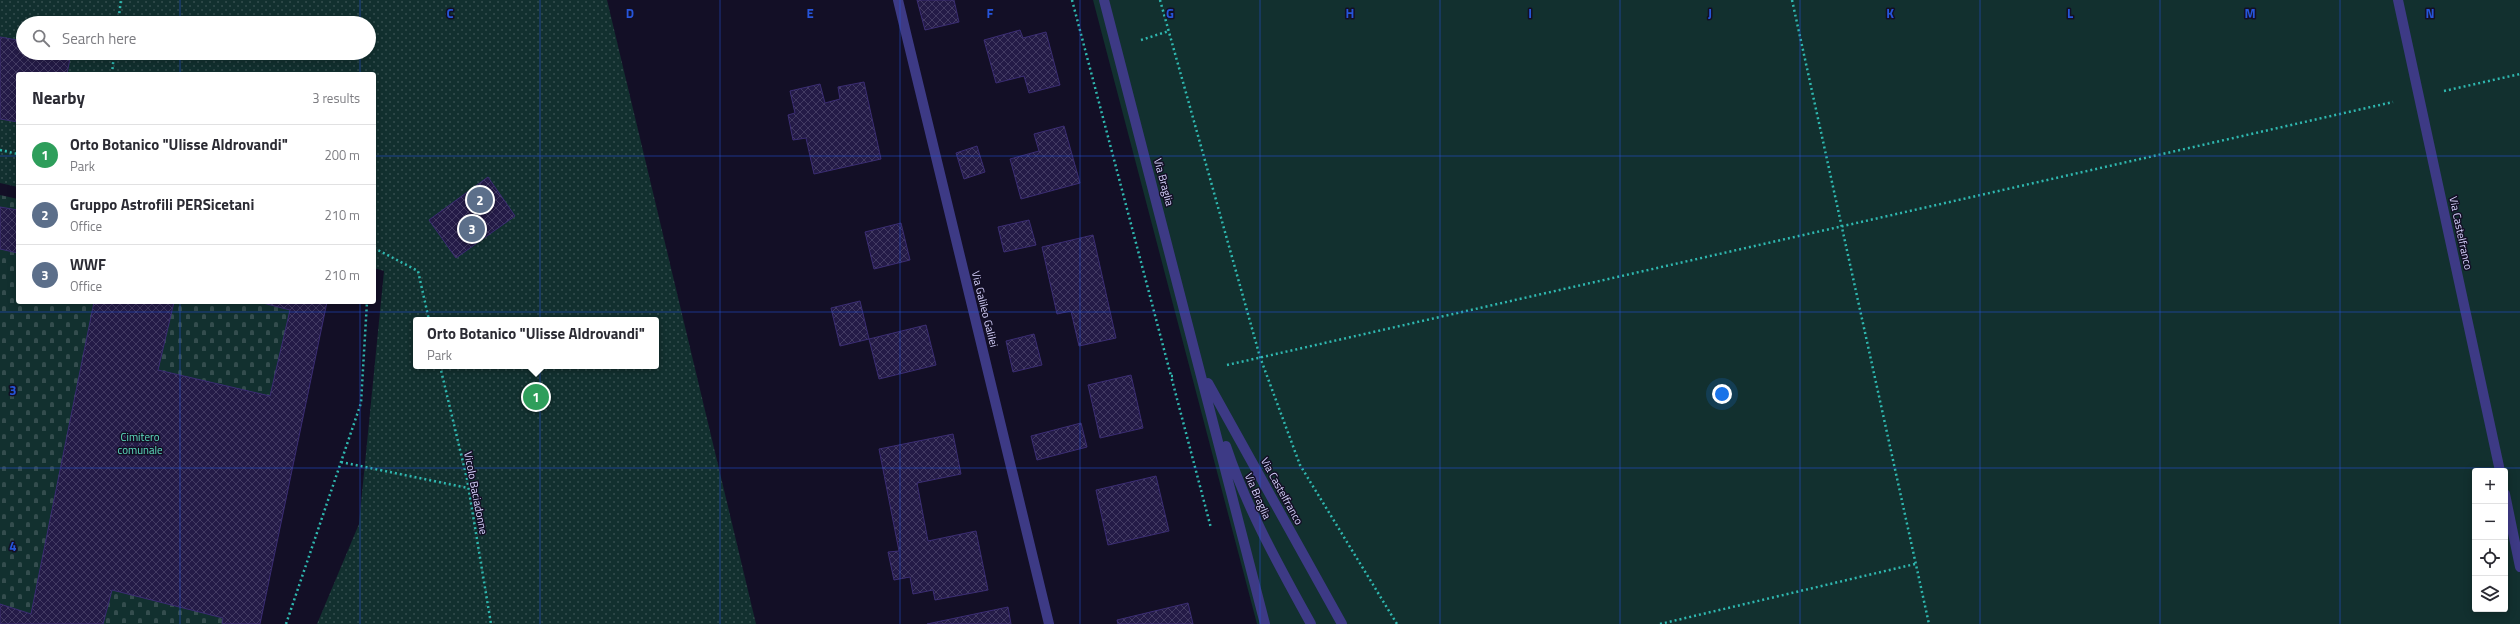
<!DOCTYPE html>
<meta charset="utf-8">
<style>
body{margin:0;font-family:"Titillium Web",sans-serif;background:#f7f7f7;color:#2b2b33}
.controls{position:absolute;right:12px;bottom:12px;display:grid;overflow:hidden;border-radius:4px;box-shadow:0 2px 10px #0003}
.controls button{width:36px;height:36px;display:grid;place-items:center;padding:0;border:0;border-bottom:1px solid #e1e1e2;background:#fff;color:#2b2b33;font:20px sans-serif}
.you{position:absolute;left:1722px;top:394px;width:14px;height:14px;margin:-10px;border:3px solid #fff;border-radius:50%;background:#1a73e8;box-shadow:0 0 0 6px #1a73e833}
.badge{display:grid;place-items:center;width:26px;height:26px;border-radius:50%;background:#187f8f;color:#fff;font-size:13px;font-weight:700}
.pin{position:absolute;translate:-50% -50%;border:2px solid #fff;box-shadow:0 1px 4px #0006}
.popup{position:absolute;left:413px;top:317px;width:246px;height:52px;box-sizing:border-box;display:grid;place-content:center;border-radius:4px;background:#fff;filter:drop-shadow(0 1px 3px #0005);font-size:13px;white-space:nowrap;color:#7c7c81}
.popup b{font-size:15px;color:#2b2b33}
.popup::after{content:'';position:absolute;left:50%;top:100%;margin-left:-8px;border:8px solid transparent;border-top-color:#fff}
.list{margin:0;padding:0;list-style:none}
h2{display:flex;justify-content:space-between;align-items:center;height:52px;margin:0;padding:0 16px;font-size:17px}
h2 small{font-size:13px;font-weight:400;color:#7c7c81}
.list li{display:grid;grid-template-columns:26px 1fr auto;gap:12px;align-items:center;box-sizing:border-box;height:60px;padding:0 16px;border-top:1px solid #e1e1e2}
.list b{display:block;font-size:15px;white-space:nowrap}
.list p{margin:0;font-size:13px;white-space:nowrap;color:#7c7c81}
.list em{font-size:13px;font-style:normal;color:#7c7c81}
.icon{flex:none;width:22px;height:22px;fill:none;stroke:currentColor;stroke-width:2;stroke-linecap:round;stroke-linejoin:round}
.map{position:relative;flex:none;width:2520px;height:624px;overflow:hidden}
.search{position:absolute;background:#fff;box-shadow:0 2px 10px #0003;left:16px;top:16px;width:360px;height:44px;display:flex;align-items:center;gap:10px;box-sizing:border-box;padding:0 14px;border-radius:22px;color:#7c7c81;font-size:15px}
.panel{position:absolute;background:#fff;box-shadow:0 2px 10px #0003;left:16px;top:72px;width:360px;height:232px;border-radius:4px}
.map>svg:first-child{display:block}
.grass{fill:url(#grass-dots);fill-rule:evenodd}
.cemetery{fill:url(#cemetery-stones)}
.pitch{fill:#12302f;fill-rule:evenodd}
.building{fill:url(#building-cross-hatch);stroke:#3b2d73}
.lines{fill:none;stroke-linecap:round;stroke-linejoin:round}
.path{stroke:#2fb8b0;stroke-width:2.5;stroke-dasharray:2 3;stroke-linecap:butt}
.minor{stroke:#3d3a85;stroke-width:10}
.tertiary{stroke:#3d3a85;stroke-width:10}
.grid{fill:none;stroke:#2655da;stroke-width:1;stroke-opacity:0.55}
.labels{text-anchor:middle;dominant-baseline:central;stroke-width:3;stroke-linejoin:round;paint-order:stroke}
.street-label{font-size:11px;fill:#d9d4ff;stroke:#130f26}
.park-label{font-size:11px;fill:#5fe0c0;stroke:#130f26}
.grid-label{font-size:13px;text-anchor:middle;font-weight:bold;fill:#2655da;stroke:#130f26;stroke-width:3;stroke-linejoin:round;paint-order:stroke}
</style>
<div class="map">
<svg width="2520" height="624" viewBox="0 0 2520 624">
<defs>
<pattern id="grass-dots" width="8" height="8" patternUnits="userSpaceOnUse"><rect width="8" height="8" fill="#12302f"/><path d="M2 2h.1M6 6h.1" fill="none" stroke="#344d4e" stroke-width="1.8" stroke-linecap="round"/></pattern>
<pattern id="cemetery-stones" width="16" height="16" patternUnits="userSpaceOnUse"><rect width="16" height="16" fill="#12302f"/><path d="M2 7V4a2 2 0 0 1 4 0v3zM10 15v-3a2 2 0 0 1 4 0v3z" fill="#344d4e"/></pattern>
<pattern id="building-cross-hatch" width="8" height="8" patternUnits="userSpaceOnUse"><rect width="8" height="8" fill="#241b47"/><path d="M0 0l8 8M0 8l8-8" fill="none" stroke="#433b63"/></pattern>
</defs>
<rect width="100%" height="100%" fill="#130f26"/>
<!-- grass -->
<path class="grass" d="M 0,0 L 607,0 L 756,624 L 317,624 L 359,524 L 384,271 L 374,268 L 374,74 L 18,74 L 18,187 L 0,183 ZM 23,23 L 369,23 L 369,53 L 23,53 ZM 416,320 L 656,320 L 656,366 L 416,366 Z"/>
<!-- cemetery -->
<path class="cemetery" d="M 0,195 L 18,199 L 18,302 L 319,302 L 240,624 L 0,624 Z"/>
<!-- pitch -->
<path class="pitch" d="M 1093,0 L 2520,0 L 2520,624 L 1257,624 ZM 2475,471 L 2505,471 L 2505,609 L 2475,609 Z"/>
<!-- building -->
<path class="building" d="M 917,0 L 954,0 L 959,22 L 925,30 Z
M 1020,30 L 1023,38 L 1046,32 L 1060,85 L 1029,93 L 1024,76 L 996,83 L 984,40 Z
M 0,37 L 23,41 L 23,53 L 71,53 L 67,74 L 18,74 L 18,122 L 0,119 Z
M 864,82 L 881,159 L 814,174 L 806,138 L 793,140 L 788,115 L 795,113 L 790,91 L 820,84 L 825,103 L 840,99 L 838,87 Z
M 1064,126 L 1080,183 L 1021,199 L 1010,159 L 1039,151 L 1034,134 Z
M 977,146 L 985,172 L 964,179 L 956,153 Z
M 488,177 L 515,216 L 456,258 L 429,220 Z
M 0,207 L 18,210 L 18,253 L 0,249 Z
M 1029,220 L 1036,245 L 1004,252 L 998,227 Z
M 901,223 L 910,260 L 874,269 L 865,232 Z
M 1093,235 L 1116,338 L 1079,346 L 1071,311 L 1057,314 L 1042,247 Z
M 860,301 L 869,339 L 840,346 L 831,308 Z
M 94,302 L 174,302 L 158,370 L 270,396 L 290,310 L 259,302 L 327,302 L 260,624 L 222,624 L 223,618 L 112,590 L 103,624 L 0,624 L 0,604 L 31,614 Z
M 926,325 L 936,365 L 879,379 L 869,339 Z
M 1034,334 L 1042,365 L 1013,372 L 1006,341 Z
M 1131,375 L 1143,428 L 1100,438 L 1088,385 Z
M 1081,423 L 1087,447 L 1037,460 L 1031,436 Z
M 953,434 L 961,474 L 917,483 L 928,541 L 976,531 L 988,590 L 935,600 L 933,590 L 913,594 L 910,577 L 894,580 L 888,552 L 899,551 L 879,449 Z
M 1156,476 L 1169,531 L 1108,545 L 1096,490 Z
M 1188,603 L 1193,624 L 1118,624 L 1117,620 Z
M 1008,607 L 1011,624 L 927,624 Z"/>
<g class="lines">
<!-- path -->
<path class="path" d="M 1072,0 L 1171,376
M 1160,0 L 1260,357 L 1300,465 L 1397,624
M 1792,0 L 1929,624
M 118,23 L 121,0
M 1141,40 L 1169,31
M 70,55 L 114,59
M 112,74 L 114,53
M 2444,91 L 2520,74
M 0,150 L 18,154
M 374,248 L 418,271 L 429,320
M 1227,365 L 2393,102
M 440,366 L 467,479 L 491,624
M 1173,376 L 1171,376 L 1211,528
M 341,462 L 468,488
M 286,624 L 361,403 L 367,302
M 1660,624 L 1915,564"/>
<!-- minor -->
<path class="minor" d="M 898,0 L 1049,624
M 2398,0 L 2500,471
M 2505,494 L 2520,567"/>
<!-- tertiary -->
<path class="tertiary" d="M 1104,0 L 1265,624
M 1208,383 L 1342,624
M 1226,446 C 1247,509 1279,566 1311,624"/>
</g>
<!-- grid -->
<path class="grid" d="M 180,0 L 180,23M 360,0 L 360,23M 540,0 L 540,624M 720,0 L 720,624M 900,0 L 900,624M 1080,0 L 1080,624M 1260,0 L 1260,624M 1440,0 L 1440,624M 1620,0 L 1620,624M 1800,0 L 1800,624M 1980,0 L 1980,624M 2160,0 L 2160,624M 2340,0 L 2340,624M 180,53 L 180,74M 360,53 L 360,74M 0,156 L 18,156M 374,156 L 2520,156M 180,302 L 180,624M 360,302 L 360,624M 0,312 L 2520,312M 0,468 L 2520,468"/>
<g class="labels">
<!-- street labels -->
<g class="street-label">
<text transform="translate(1164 182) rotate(75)">Via Braglia</text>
<text transform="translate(2461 233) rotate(78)">Via Castelfranco</text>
<text transform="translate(985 309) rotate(76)">Via Galileo Galilei</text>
<text transform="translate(1282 491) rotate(61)">Via Castelfranco</text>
<text transform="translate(476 493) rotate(79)">Vicolo Baciadonne</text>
<text transform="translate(1258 496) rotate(66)">Via Braglia</text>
</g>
<!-- park labels -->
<g class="park-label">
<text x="140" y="437">Cimitero<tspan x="140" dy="13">comunale</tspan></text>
</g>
</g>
<g class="grid-label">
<text x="450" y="18">C</text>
<text x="630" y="18">D</text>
<text x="810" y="18">E</text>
<text x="990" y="18">F</text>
<text x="1170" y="18">G</text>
<text x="1350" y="18">H</text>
<text x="1530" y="18">I</text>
<text x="1710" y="18">J</text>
<text x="1890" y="18">K</text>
<text x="2070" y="18">L</text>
<text x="2250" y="18">M</text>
<text x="2430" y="18">N</text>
<text x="13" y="395">3</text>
<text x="13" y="551">4</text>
</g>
</svg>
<div class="controls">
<button>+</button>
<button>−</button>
<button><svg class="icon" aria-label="locate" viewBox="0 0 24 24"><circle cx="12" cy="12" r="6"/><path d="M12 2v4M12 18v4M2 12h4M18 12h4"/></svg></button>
<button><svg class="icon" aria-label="layers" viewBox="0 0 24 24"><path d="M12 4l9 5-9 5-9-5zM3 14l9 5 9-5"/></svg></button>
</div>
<div class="you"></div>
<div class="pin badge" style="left:536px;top:397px;background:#2e9e5b">1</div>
<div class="popup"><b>Orto Botanico &quot;Ulisse Aldrovandi&quot;</b>Park</div>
<div class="pin badge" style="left:480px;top:200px;background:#5c6f8a">2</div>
<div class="pin badge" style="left:472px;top:229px;background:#5c6f8a">3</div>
<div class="search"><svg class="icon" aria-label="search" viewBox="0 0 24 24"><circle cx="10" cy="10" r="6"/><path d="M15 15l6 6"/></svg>Search here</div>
<section class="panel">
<h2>Nearby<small>3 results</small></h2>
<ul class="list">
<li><span class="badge" style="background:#2e9e5b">1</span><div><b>Orto Botanico &quot;Ulisse Aldrovandi&quot;</b><p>Park</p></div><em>200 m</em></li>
<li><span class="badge" style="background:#5c6f8a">2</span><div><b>Gruppo Astrofili PERSicetani</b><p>Office</p></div><em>210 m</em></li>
<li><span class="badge" style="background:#5c6f8a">3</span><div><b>WWF</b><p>Office</p></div><em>210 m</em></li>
</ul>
</section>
</div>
